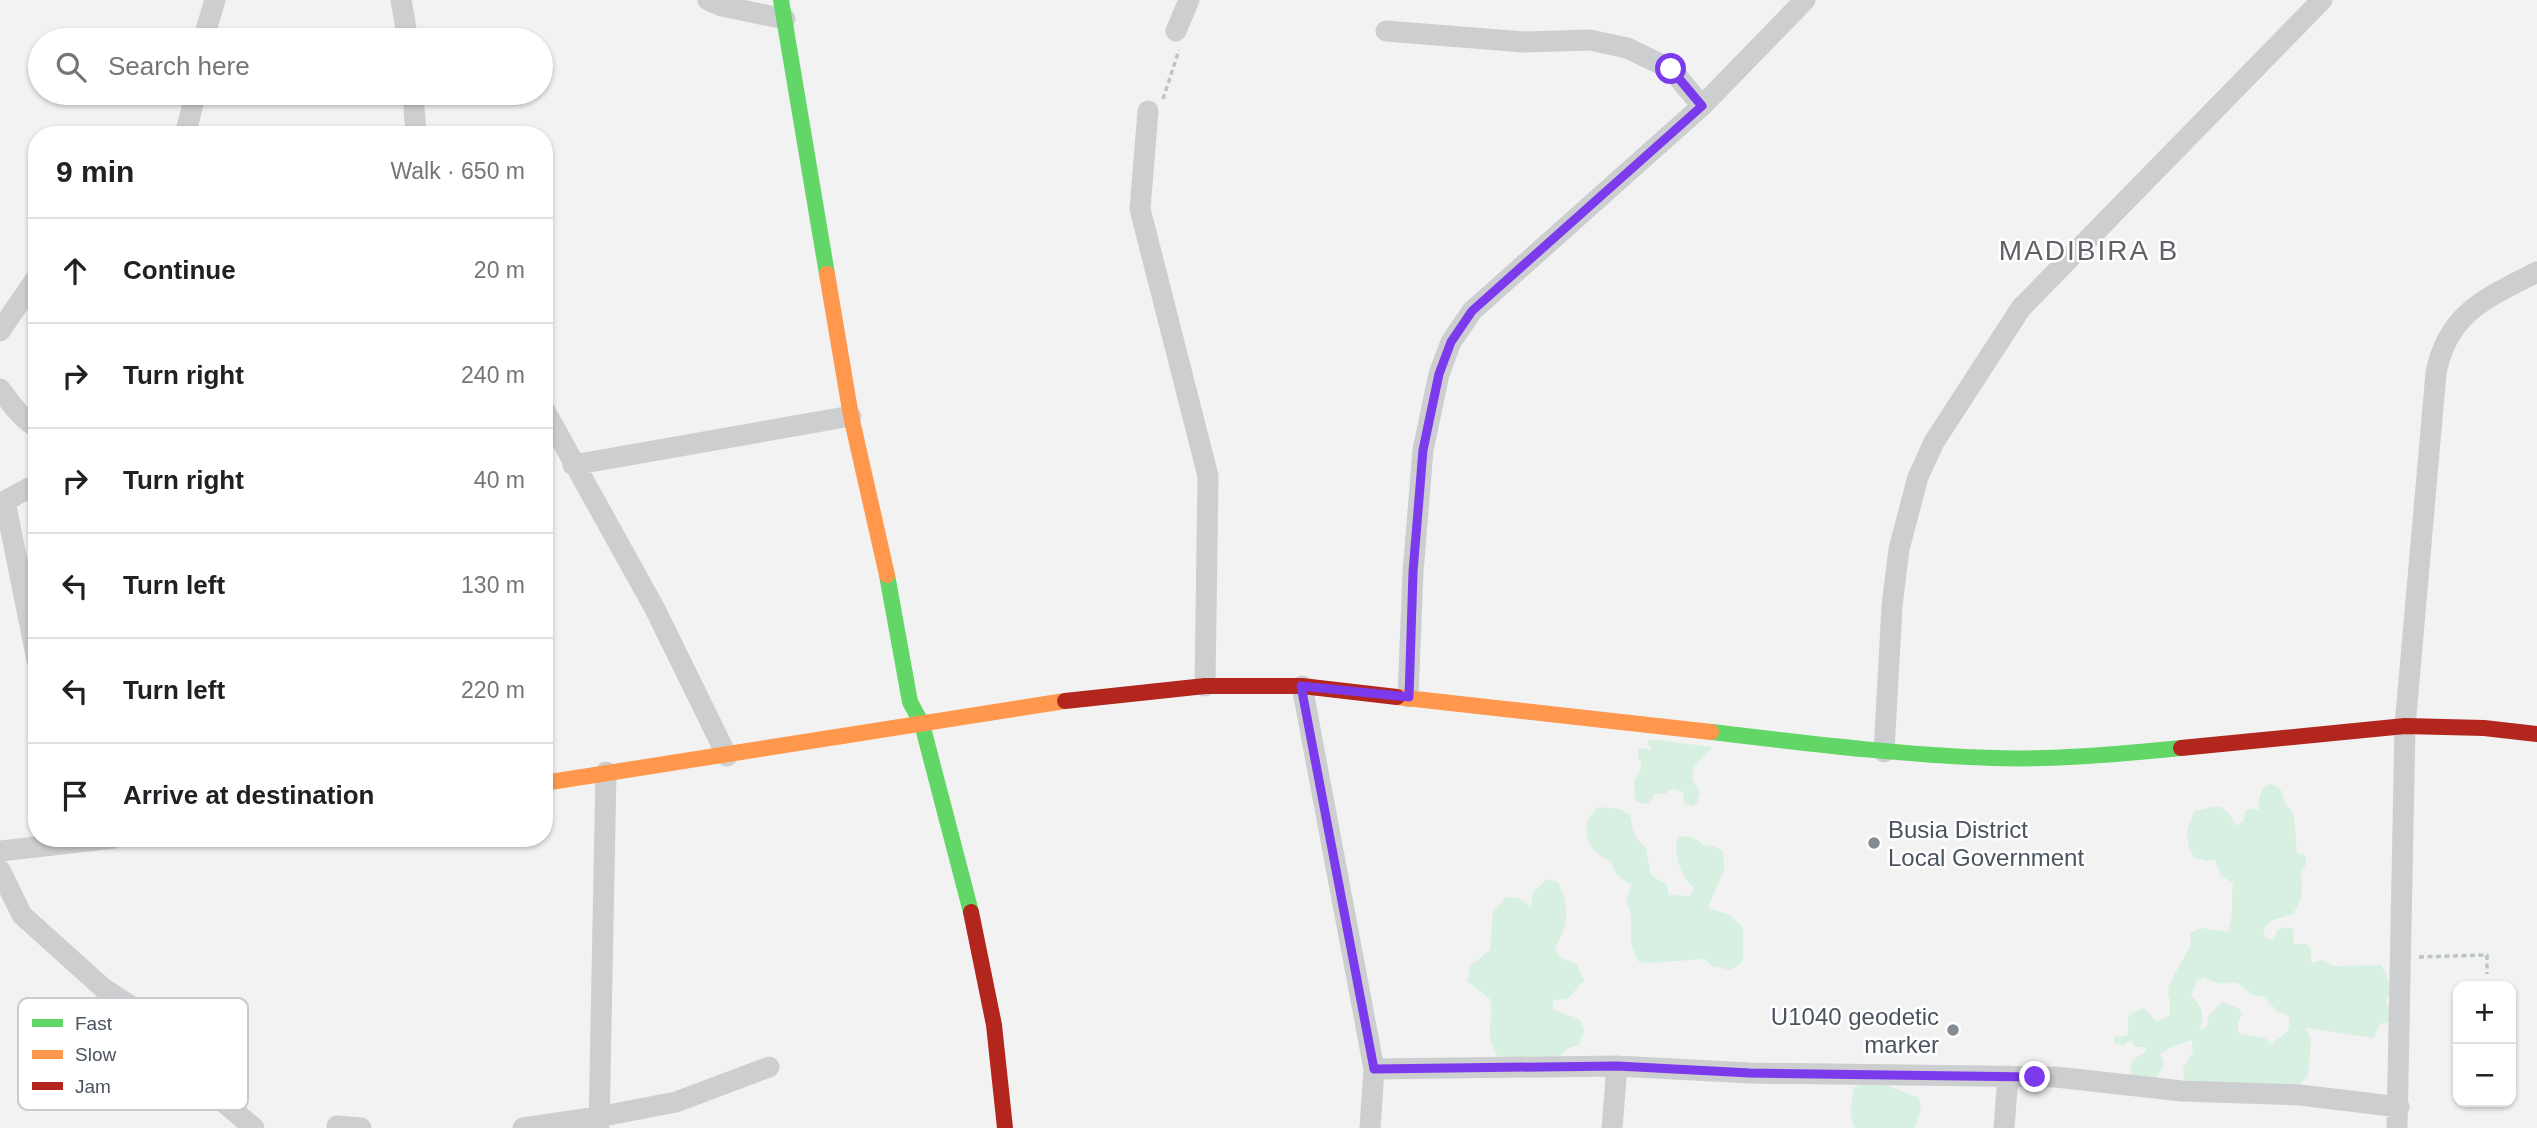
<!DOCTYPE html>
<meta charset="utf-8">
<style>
body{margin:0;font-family:Helvetica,sans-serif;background:#f6f6f6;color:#202124}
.controls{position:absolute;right:21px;bottom:21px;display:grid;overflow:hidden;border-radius:14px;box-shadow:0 2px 5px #0004}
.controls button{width:63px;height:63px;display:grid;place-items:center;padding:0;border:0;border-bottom:2px solid #e0e0e0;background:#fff;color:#202124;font:35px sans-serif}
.stop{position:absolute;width:21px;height:21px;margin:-16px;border:5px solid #7c3aed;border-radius:50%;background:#fff}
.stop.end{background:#7c3aed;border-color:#fff;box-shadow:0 2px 7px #0008}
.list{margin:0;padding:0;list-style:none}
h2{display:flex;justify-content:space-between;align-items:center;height:91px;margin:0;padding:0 28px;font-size:30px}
h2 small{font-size:23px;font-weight:400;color:#757577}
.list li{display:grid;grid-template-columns:46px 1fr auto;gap:21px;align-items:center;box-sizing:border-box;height:105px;padding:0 28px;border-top:2px solid #e0e0e0}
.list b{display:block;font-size:26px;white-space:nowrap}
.list em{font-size:23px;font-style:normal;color:#757577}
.icon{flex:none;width:38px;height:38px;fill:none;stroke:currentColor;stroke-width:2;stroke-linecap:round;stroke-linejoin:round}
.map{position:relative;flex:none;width:2537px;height:1128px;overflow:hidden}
.search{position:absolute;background:#fff;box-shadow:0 2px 5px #0004;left:28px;top:28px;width:525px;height:77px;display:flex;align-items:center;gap:18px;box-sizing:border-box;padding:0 24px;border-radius:38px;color:#757577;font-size:26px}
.panel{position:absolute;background:#fff;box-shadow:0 2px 5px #0004;left:28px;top:126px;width:525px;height:721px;border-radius:28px}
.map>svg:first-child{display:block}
.green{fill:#d8f0e2;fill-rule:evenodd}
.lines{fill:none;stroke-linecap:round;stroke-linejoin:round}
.path{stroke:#bbc5c2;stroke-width:3.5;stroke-dasharray:5 3.5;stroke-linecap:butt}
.street{stroke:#ccced0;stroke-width:21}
.fast{stroke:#63d668;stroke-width:16}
.slow{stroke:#ff974d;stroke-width:16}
.jam{stroke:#b3261e;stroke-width:16}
.route{stroke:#7c3aed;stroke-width:9}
.poi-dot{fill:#858b92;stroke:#fff;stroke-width:2.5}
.labels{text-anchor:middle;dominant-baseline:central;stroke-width:5;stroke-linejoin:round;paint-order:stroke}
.poi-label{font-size:24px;fill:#4a535e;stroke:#fff;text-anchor:start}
.quarter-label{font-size:28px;letter-spacing:2px;fill:#5e6166;stroke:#fff}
.key{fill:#fff;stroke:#c9cbcf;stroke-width:2}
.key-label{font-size:19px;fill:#4a535e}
</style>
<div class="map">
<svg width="2537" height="1128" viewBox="0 0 2537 1128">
<rect width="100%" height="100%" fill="#f2f2f2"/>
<!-- green -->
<path class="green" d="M 1649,739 L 1713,747 L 1694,767 L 1692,779 L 1700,792 L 1697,803 L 1692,806 L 1686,804 L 1683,800 L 1684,792 L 1672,789 L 1665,794 L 1654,794 L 1650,803 L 1645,804 L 1635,801 L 1634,780 L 1639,773 L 1642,764 L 1638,758 L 1638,750 L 1642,748 L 1652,750 L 1648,743 Z
M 2270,784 C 2286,790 2280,792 2286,804 C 2288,807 2291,810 2293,813 C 2296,825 2296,840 2297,853 L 2305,855 C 2307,863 2307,866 2300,871 C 2304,888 2302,899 2293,914 L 2270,921 L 2263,929 L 2266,938 L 2274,939 L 2277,930 L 2286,927 L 2293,929 L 2294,944 L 2306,944 L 2311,949 L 2311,963 L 2322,960 L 2333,966 L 2381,965 C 2388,976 2393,989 2386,1001 L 2389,1008 L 2389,1022 L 2379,1025 L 2374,1038 L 2306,1028 L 2311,1040 L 2308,1076 L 2296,1087 L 2184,1082 L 2183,1067 L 2193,1052 L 2192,1040 L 2173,1046 L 2160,1054 C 2166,1065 2163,1069 2155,1079 L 2141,1080 L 2131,1075 C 2129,1061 2133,1058 2146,1052 L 2145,1047 L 2135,1047 L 2130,1040 L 2123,1046 L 2114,1043 L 2114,1037 L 2127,1035 C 2131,1017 2121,1016 2144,1008 L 2157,1022 L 2170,1014 L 2170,1001 L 2167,992 L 2170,990 L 2168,986 L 2191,945 L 2190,933 L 2202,928 L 2227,932 C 2235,917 2230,901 2233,884 L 2220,874 L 2215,860 L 2206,861 L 2193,857 C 2185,838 2185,830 2195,811 C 2224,805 2221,802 2237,826 L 2244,820 L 2245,811 L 2251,808 L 2259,811 C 2258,800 2259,788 2270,784 ZM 2204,977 C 2216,984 2223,985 2236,982 L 2253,995 L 2264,997 L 2278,1012 L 2289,1016 C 2291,1038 2282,1031 2272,1045 L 2265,1038 L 2238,1033 L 2238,1024 L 2242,1014 L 2240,1009 L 2222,1002 L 2209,1015 L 2207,1027 L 2198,1031 C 2206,1019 2203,1006 2191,996 L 2197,981 Z
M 1598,807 L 1620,809 L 1630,815 L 1634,835 L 1646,848 L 1651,875 L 1667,885 L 1669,895 L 1690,896 L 1695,888 C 1682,880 1672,853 1678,838 C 1690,833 1696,839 1705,846 L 1712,845 L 1723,851 L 1724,870 L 1708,908 L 1730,915 L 1743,928 L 1743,961 L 1731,970 L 1712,966 L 1705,959 L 1650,963 L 1639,962 C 1623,937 1638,924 1626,901 L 1632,884 C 1619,878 1615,875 1611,861 C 1595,857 1582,839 1588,821 C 1589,816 1594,811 1598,807 Z
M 1547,879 L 1558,882 C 1569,904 1570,926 1555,947 L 1561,958 L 1577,964 L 1584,980 L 1568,999 L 1553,1000 L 1553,1010 L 1580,1019 L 1584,1031 L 1579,1045 L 1566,1049 L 1555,1062 L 1498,1058 C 1482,1029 1495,1026 1490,999 L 1467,981 L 1471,965 L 1490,950 L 1493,911 L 1506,897 L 1519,898 L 1532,907 L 1532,894 Z
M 1860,1085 L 1886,1085 L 1919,1098 L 1921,1110 L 1914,1128 L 1855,1128 C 1848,1115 1851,1102 1854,1088 Z"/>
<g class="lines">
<!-- path -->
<path class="path" d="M 1163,99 L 1179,50
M 2419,957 L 2487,955 L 2487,974"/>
<!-- street -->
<path class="street" d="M 401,0 L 408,40
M 708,0 L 722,6 L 785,19
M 1176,31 L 1189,0
M 1386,31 L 1524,42 L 1590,40 L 1627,48 L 1671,69 L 1702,106
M 203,40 L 215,0
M 413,93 L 416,135
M 1148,111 L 1140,209 L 1208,476 L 1205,686
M 183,135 L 186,131 L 196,93
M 0,331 L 37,277
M 0,389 C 10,402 22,420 37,427
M 544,409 L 655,609 L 727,756
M 573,465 L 851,416
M 37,488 L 29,488 L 5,501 L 37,660
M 1302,686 L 1374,1069 L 1370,1128
M 1408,697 L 1413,572 L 1423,450 L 1439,374 L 1451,342 L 1472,311 L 1702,106 L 1805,0
M 1884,752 L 1892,606 L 1899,549 L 1918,477 L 1934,442 L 2021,308 L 2322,0
M 0,851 L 114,838
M 0,870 L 22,915 L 103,988 L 192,1046 L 207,1068 L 220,1099 L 254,1128
M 1374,1069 L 1617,1066 L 1750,1073 L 2056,1077 L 2182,1091 L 2300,1095 L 2399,1107
M 337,1126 L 361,1128
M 523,1128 L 598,1117 L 676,1102 L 769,1067
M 599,1128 L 606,772
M 1612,1128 L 1617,1066
M 2004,1128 L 2008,1076
M 2397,1128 L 2405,726 L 2436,373 C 2448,312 2487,298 2537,272"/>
<!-- fast -->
<path class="fast" d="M 781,0 L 827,274
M 887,575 L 910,702 L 922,724 L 971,912
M 1711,732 C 1805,743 1899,755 1994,758 C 2057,760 2119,754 2181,748"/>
<!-- slow -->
<path class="slow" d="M 827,274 L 851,416 L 887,575
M 1397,697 L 1711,732
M 544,783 L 1065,701"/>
<!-- jam -->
<path class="jam" d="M 1065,701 L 1205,686 L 1302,686 L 1397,697
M 2181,748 L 2405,726 L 2484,728 L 2537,734
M 971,912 L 994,1025 L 1005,1128"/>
</g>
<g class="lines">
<!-- route -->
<path class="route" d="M 1671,69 L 1702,106 L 1472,311 L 1451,342 L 1439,374 L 1423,450 L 1413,572 L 1409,697 L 1301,686 L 1374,1069 L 1617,1066 L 1750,1073 L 2035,1077"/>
</g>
<!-- markers -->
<g class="poi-dot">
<circle cx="1874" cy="843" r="7"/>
<circle cx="1953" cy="1030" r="7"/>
</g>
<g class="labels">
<!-- poi labels -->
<g class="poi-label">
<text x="1888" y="829">Busia District<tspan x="1888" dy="28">Local Government</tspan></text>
<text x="1939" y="1016" text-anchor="end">U1040 geodetic<tspan x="1939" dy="28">marker</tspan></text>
</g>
<!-- quarter labels -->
<g class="quarter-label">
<text x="2089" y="250">MADIBIRA B</text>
</g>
</g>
<!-- legend -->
<rect x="18" y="998" width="230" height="112" rx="10" class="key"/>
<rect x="32" y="1019" width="31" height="8" fill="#63d668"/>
<rect x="32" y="1050" width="31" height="9" fill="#ff974d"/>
<rect x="32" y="1082" width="31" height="8" fill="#b3261e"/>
<g class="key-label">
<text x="75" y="1030">Fast</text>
<text x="75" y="1061">Slow</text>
<text x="75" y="1093">Jam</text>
</g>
</svg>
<div class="controls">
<button>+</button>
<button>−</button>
</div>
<div class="stop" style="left:1671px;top:69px"></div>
<div class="stop end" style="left:2035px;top:1077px"></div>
<div class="search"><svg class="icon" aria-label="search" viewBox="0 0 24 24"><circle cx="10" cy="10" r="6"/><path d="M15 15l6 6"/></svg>Search here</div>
<section class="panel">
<h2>9 min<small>Walk · 650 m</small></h2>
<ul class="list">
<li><svg class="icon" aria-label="ahead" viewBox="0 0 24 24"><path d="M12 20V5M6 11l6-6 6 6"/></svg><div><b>Continue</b></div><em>20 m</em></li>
<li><svg class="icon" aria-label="right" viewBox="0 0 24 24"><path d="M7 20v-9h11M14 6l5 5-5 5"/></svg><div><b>Turn right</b></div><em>240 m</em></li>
<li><svg class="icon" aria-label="right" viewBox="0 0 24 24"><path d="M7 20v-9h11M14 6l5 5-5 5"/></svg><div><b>Turn right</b></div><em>40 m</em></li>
<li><svg class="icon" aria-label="left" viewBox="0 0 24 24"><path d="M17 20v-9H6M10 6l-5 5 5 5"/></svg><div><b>Turn left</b></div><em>130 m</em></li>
<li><svg class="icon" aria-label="left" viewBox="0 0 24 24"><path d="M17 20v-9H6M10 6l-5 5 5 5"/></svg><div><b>Turn left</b></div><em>220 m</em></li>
<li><svg class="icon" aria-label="arrive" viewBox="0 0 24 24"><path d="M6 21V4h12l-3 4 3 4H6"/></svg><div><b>Arrive at destination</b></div></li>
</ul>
</section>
</div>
